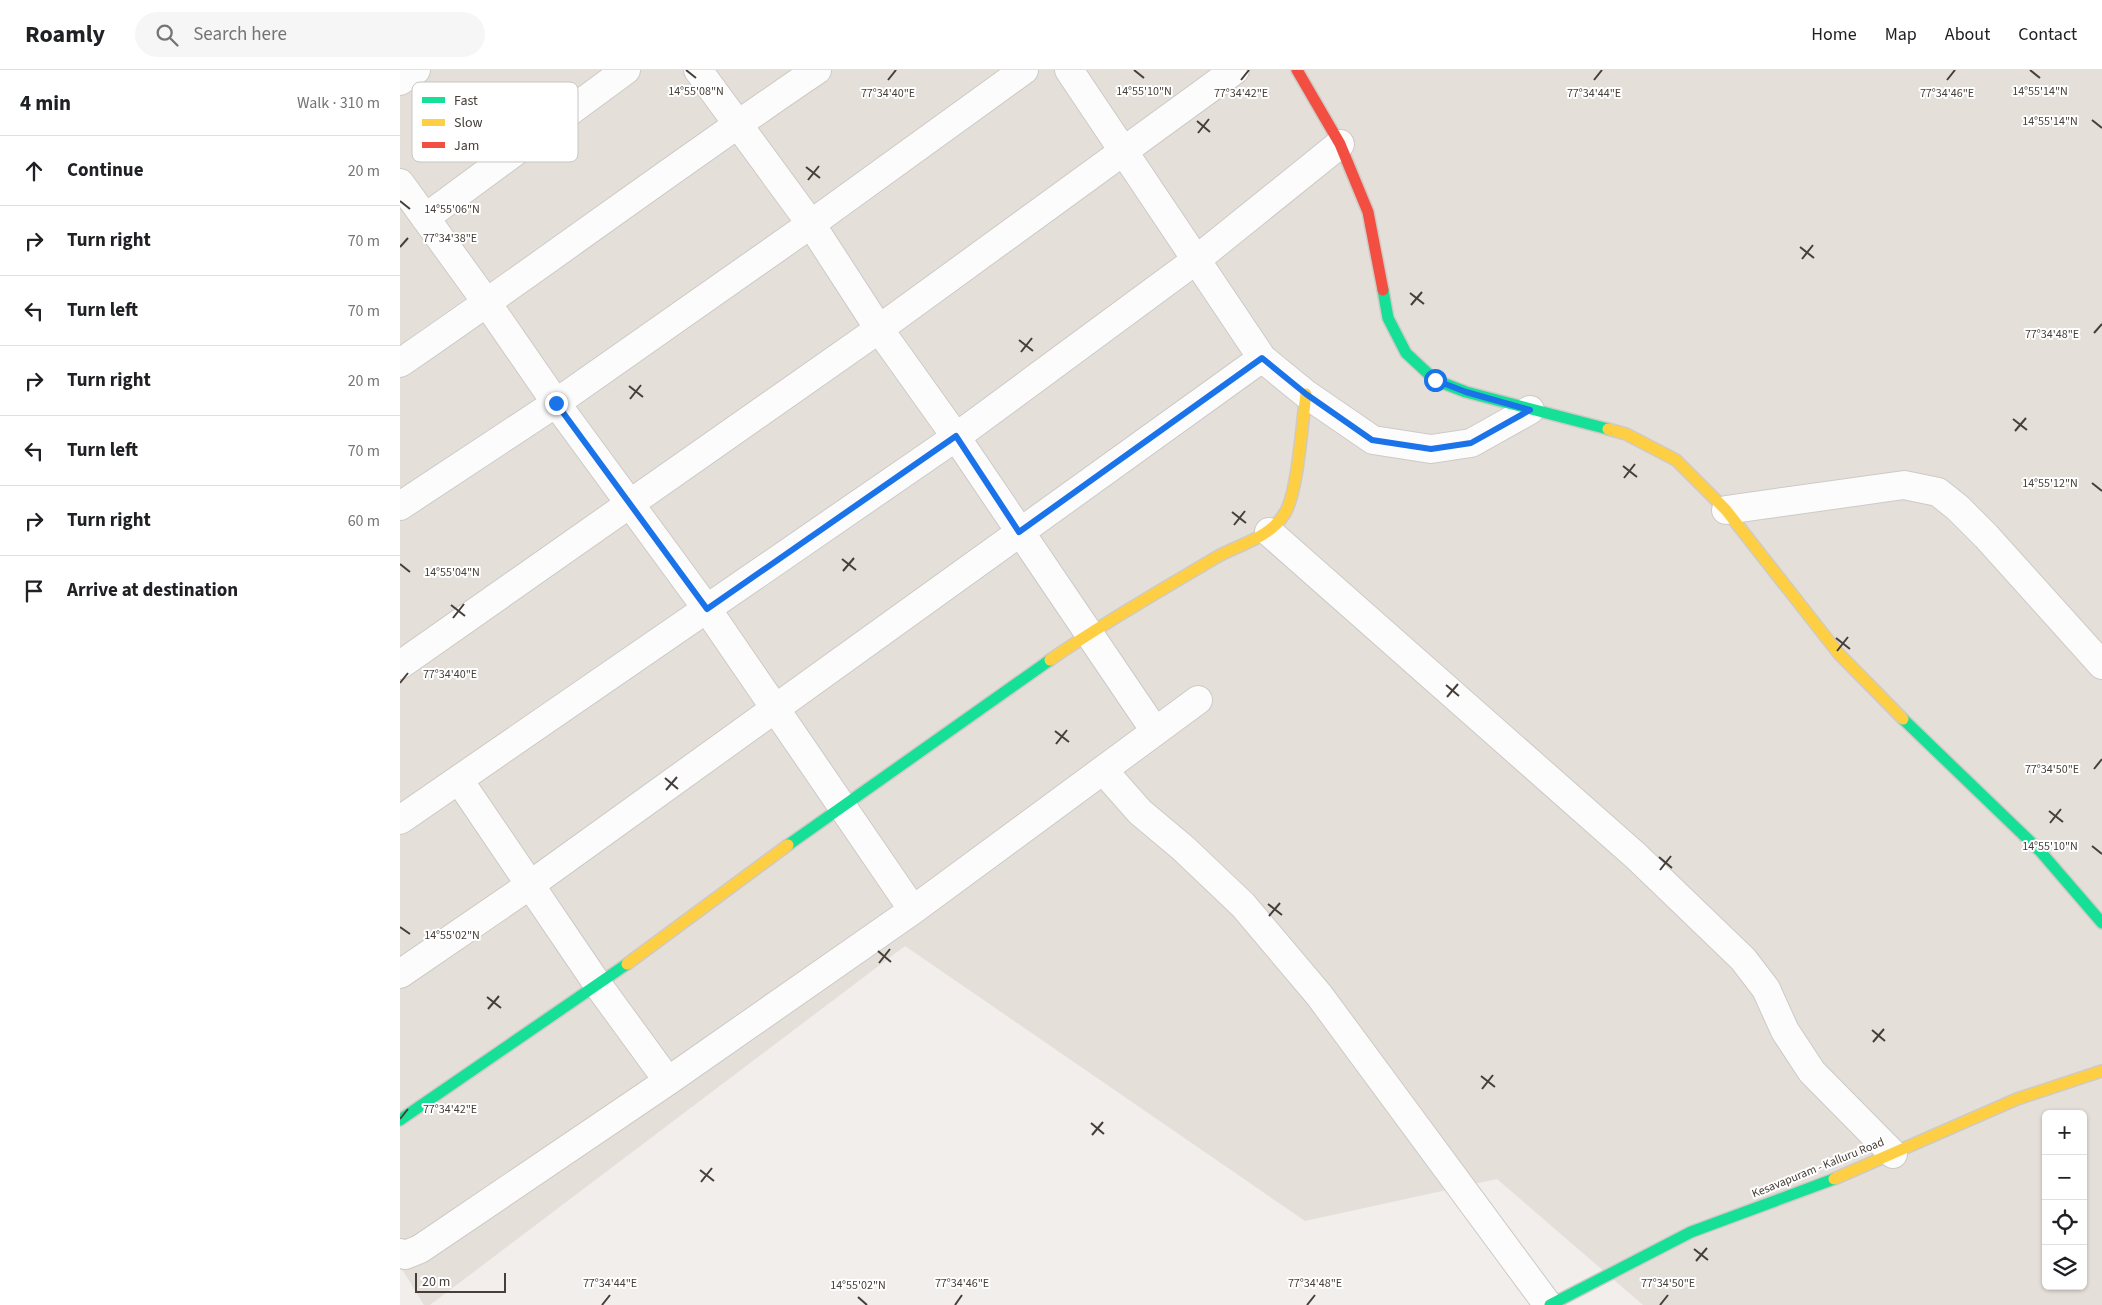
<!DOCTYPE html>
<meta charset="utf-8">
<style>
body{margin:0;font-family:"Source Sans 3",sans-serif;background:#f6f6f6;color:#202124}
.controls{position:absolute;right:15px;bottom:15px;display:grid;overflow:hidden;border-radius:8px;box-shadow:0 1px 4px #0004}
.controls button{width:45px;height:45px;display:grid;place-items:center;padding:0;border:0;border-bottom:1px solid #e0e0e0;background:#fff;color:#202124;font:25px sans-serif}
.scale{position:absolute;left:15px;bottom:12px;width:91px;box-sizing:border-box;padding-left:5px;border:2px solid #463e38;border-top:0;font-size:14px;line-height:18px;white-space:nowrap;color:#463e38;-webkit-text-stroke:4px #fff;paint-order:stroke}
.stop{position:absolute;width:15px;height:15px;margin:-11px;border:4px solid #1a73e8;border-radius:50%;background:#fff}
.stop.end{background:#1a73e8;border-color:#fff;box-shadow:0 1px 5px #0008}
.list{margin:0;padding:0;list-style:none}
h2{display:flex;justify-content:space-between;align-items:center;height:65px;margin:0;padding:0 20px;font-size:21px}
h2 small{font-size:16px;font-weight:400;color:#757577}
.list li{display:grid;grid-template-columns:32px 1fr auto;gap:15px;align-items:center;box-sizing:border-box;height:70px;padding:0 20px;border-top:1px solid #e0e0e0}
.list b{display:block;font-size:19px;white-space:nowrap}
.list em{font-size:16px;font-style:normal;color:#757577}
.icon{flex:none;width:28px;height:28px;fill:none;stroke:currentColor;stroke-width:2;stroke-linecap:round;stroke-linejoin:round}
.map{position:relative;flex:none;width:1702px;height:1235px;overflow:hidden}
header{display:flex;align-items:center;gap:30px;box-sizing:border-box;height:70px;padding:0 25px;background:#fff;border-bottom:1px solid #e0e0e0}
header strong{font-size:24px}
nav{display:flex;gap:28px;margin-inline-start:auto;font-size:18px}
.search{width:350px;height:45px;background:#f6f6f6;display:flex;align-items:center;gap:12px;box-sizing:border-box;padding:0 18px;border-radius:28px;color:#757577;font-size:19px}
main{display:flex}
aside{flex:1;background:#fff}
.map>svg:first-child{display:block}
.residential{fill:#e5dfd9;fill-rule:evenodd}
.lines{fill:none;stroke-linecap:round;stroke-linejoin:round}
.street-casing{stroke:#cdcac7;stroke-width:30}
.fast-casing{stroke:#cfcac3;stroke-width:14}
.slow-casing{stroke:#cfcac3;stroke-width:14}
.jam-casing{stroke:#cfcac3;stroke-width:14}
.street{stroke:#fdfcfc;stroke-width:28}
.fast{stroke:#16e098;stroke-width:11}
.slow{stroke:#ffcf43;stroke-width:11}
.jam{stroke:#f24e42;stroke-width:11}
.route{stroke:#1a73e8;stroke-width:6}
.ticks{fill:none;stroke:#463e38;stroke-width:2}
.labels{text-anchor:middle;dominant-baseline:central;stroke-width:4;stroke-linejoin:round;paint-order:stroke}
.street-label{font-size:12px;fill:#463e38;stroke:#fff}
.key{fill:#fff;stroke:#c8c5c3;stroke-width:1}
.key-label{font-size:14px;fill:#463e38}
.ticks-label{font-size:12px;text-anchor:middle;fill:#463e38;stroke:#fff;stroke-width:4;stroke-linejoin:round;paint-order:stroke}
</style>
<header>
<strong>Roamly</strong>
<div class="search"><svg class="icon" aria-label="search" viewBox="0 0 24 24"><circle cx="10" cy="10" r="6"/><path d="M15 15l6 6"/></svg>Search here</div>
<nav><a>Home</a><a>Map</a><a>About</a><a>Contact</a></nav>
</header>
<main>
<aside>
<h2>4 min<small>Walk · 310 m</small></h2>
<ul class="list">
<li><svg class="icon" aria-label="ahead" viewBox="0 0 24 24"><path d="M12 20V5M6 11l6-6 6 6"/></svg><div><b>Continue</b></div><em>20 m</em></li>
<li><svg class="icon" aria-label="right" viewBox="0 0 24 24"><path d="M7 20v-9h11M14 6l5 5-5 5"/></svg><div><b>Turn right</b></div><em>70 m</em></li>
<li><svg class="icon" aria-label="left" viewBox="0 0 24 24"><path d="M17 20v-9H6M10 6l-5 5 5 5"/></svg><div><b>Turn left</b></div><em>70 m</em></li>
<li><svg class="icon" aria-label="right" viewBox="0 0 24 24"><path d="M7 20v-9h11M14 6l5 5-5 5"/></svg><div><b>Turn right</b></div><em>20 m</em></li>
<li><svg class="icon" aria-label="left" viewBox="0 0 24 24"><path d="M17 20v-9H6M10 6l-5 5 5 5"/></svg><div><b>Turn left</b></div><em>70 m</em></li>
<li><svg class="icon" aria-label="right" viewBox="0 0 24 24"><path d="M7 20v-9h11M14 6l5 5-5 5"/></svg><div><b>Turn right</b></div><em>60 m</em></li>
<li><svg class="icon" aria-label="arrive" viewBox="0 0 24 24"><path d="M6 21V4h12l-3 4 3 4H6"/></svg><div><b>Arrive at destination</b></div></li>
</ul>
</aside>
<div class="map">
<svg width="1702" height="1235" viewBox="0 0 1702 1235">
<rect width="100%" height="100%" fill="#f1eeeb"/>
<!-- residential -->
<path class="residential" d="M 0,0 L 1702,0 L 1702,1235 L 1243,1235 L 1097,1109 L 905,1151 L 505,876 L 30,1235 L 24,1235 L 0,1196 ZM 1646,1044 L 1683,1044 L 1683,1216 L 1646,1216 Z"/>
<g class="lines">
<!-- street casing -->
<g class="street-casing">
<path id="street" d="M 298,0 L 411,154 L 479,259 L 556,367 L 755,661
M 669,0 L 862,288 L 906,324 L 973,370 L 1031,379 L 1071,373 L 1130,340
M 0,11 L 16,0
M 0,113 L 87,233 L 156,333 L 307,539 L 513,840
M 25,148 L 226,0
M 0,293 C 140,197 276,95 417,0
M 0,436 L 156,333 L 411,154 L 624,0
M 1326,440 L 1504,415 L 1538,422 L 1558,438 L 1586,466 L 1702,595
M 869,462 L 1236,786 L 1343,889 L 1366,919 L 1385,961 L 1412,1002 L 1493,1084
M 0,595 L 479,259 L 835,0
M 703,700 L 740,742 L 783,778 L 843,835 L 919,925 L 1148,1235
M 59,710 L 198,915 L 268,1011
M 0,750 L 556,367 L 796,190 L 940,74
M 0,904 L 130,815 L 862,288
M 0,1183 L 5,1185 L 20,1179 L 268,1011 L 513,840 L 798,630"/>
</g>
<!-- fast casing -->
<g class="fast-casing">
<path id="fast" d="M 983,220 L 988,248 L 1006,283 L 1035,310 L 1066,322 L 1208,359
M 1503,649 L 1640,781 L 1702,853
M 388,775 L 650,590
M 0,1050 L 227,894
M 1150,1235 L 1291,1162 L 1434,1109"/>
</g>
<!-- slow casing -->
<g class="slow-casing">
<path id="slow" d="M 1208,359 L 1226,364 L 1276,390 L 1326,440 L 1439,584 L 1503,649
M 650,590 C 703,553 760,521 815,488 C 839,474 869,469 885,443 C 898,421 902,353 906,324
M 227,894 L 388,775
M 1434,1109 L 1617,1029 L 1702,1001"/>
</g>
<!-- jam casing -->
<g class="jam-casing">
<path id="jam" d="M 897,0 L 940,74 L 968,142 L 983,220"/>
</g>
<!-- street -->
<use href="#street" class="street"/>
<!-- fast -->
<use href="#fast" class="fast"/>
<!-- slow -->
<use href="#slow" class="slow"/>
<!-- jam -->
<use href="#jam" class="jam"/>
</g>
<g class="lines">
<!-- route -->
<path class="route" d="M 156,333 L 307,539 L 556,366 L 619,462 L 862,288 L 906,324 L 972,370 L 1031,379 L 1071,373 L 1130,340 L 1066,322 L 1035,310"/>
</g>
<!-- ticks -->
<path class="ticks" d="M 286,0 L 296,8M 734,0 L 744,8M 1630,0 L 1640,8M 488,10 L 496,0M 841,10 L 849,0M 1194,10 L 1202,0M 1547,10 L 1555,0M 1692,50 L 1702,58M 797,51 L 810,62M 798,63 L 809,49M 406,97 L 420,108M 408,110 L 419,96M 0,131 L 10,139M 0,177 L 8,168M 1400,177 L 1414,188M 1402,189 L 1413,175M 1010,223 L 1024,234M 1011,235 L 1022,222M 1694,263 L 1702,254M 619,270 L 633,281M 621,282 L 632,268M 229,316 L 243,327M 230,329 L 241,315M 1613,349 L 1627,360M 1615,361 L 1626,348M 1223,396 L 1237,407M 1224,408 L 1235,394M 1692,413 L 1702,421M 832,442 L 846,453M 834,455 L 845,441M 442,489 L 456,500M 0,494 L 10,502M 443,501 L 454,488M 51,535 L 65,546M 53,548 L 64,534M 1436,568 L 1450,579M 1437,581 L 1448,567M 0,613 L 8,603M 1046,615 L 1059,626M 1047,627 L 1058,614M 655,661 L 669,672M 656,674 L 667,660M 1694,699 L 1702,689M 265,708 L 278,719M 266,720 L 277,707M 1649,741 L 1663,752M 1650,753 L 1661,739M 1692,776 L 1702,784M 1259,787 L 1272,798M 1260,800 L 1271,786M 868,834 L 882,845M 869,846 L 880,833M 0,857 L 10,864M 478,881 L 491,892M 479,893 L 490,879M 87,927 L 101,938M 88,939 L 99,926M 1472,960 L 1485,971M 1473,972 L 1484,959M 1081,1006 L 1095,1017M 1082,1019 L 1093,1005M 0,1049 L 8,1039M 691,1053 L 704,1064M 692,1065 L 703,1052M 300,1100 L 314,1111M 301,1112 L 312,1098M 1294,1179 L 1308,1190M 1296,1191 L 1307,1178M 458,1227 L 467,1235M 202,1235 L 210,1225M 555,1235 L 562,1225M 907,1235 L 915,1225M 1260,1235 L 1268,1225"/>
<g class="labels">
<!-- street labels -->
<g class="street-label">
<text transform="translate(1418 1098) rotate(-22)">Kesavapuram - Kalluru Road</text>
</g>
</g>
<!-- legend -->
<rect x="12" y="12" width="166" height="80" rx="8" class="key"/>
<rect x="22" y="27" width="23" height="6" fill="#16e098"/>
<rect x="22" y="49" width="23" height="7" fill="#ffcf43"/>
<rect x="22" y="72" width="23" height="6" fill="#f24e42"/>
<g class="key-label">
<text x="54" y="35">Fast</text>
<text x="54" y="57">Slow</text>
<text x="54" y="80">Jam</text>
</g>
<g class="ticks-label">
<text x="296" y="25">14°55'08"N</text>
<text x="744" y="25">14°55'10"N</text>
<text x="1640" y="25">14°55'14"N</text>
<text x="488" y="27">77°34'40"E</text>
<text x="841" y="27">77°34'42"E</text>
<text x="1194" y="27">77°34'44"E</text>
<text x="1547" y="27">77°34'46"E</text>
<text x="1650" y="55">14°55'14"N</text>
<text x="52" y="143">14°55'06"N</text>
<text x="50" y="172">77°34'38"E</text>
<text x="1652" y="268">77°34'48"E</text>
<text x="1650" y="417">14°55'12"N</text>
<text x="52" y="506">14°55'04"N</text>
<text x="50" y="608">77°34'40"E</text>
<text x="1652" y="703">77°34'50"E</text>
<text x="1650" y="780">14°55'10"N</text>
<text x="52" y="869">14°55'02"N</text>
<text x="50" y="1043">77°34'42"E</text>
<text x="210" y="1217">77°34'44"E</text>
<text x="562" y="1217">77°34'46"E</text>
<text x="915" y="1217">77°34'48"E</text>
<text x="1268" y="1217">77°34'50"E</text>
<text x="458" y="1219">14°55'02"N</text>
</g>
</svg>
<div class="controls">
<button>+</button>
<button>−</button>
<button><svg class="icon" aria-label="locate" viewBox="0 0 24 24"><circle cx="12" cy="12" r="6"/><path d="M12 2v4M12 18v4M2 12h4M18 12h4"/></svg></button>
<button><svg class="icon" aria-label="layers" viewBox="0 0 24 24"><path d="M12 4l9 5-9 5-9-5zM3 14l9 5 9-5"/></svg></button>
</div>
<div class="scale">20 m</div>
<div class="stop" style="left:1035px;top:310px"></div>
<div class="stop end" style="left:156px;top:333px"></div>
</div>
</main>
